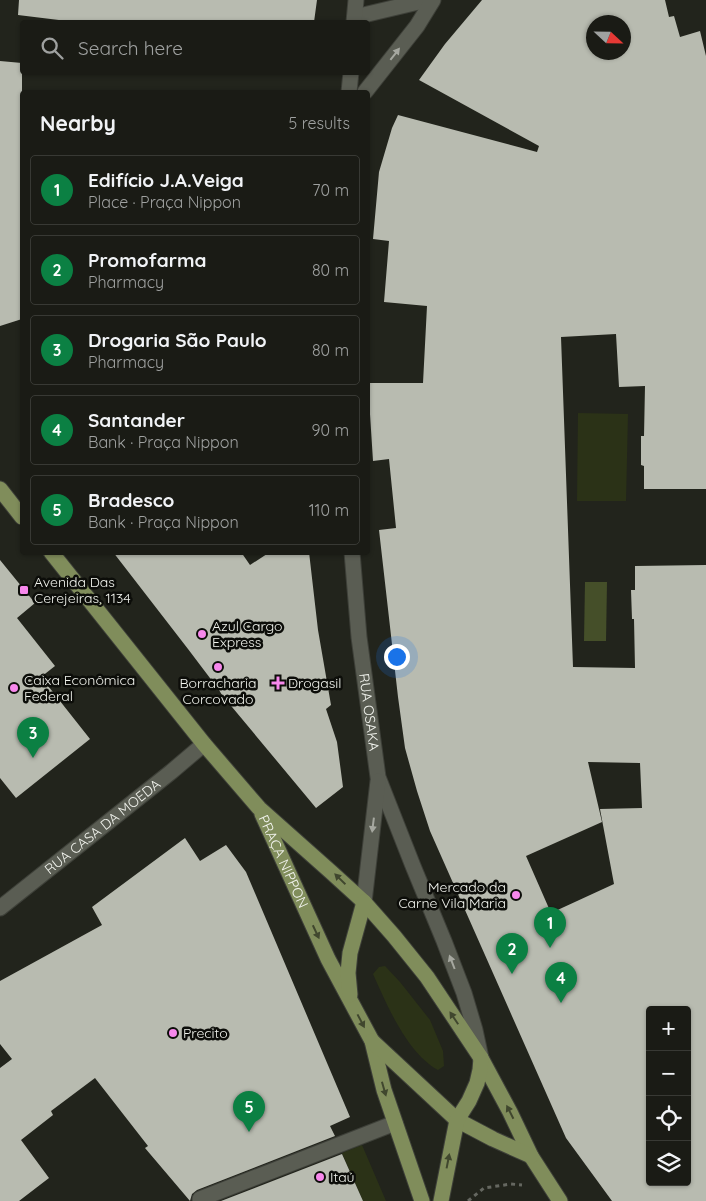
<!DOCTYPE html>
<meta charset="utf-8">
<style>
body{margin:0;font-family:Quicksand,sans-serif;background:#272822;color:#f1f3f6}
.controls{position:absolute;right:15px;bottom:15px;display:grid;overflow:hidden;border-radius:5px;box-shadow:0 1px 4px #0004}
.controls button{width:45px;height:45px;display:grid;place-items:center;padding:0;border:0;border-bottom:1px solid #383934;background:#1a1b15;color:#f1f3f6;font:25px sans-serif}
.compass{position:absolute;left:586px;top:15px;width:45px;height:45px;border-radius:50%;background:#1a1b15;box-shadow:0 1px 4px #0004;rotate:112deg}
.you{position:absolute;left:396px;top:656px;width:18px;height:18px;margin:-12px;border:4px solid #fff;border-radius:50%;background:#1a73e8;box-shadow:0 0 0 8px #1a73e833}
.badge{display:grid;place-items:center;width:32px;height:32px;border-radius:50%;background:#0b8043;color:#fff;font-size:16px;font-weight:700}
.pin{position:absolute;translate:-50% -41px;filter:drop-shadow(0 1px 2px #0008)}
.pin::after{content:'';position:absolute;top:26px;width:18px;height:15px;background:inherit;clip-path:polygon(0 0,100% 0,50% 100%)}
.list{margin:0;padding:0;list-style:none}
h2{display:flex;justify-content:space-between;align-items:center;height:65px;margin:0;padding:0 20px;font-size:21px}
h2 small{font-size:16px;font-weight:400;color:#9fa1a0}
.list li{display:grid;grid-template-columns:32px 1fr auto;gap:15px;align-items:center;box-sizing:border-box;height:70px;margin:0 10px 10px;padding:0 10px;border:1px solid #383934;border-radius:5px}
.list b{display:block;font-size:19px;white-space:nowrap}
.list p{margin:0;font-size:16px;white-space:nowrap;color:#9fa1a0}
.list em{font-size:16px;font-style:normal;color:#9fa1a0}
.icon{flex:none;width:28px;height:28px;fill:none;stroke:currentColor;stroke-width:2;stroke-linecap:round;stroke-linejoin:round}
.map{position:relative;flex:none;width:706px;height:1201px;overflow:hidden}
.search{position:absolute;background:#1a1b15;box-shadow:0 1px 4px #0004;left:20px;top:20px;width:350px;height:55px;display:flex;align-items:center;gap:12px;box-sizing:border-box;padding:0 18px;border-radius:5px;color:#9fa1a0;font-size:19px}
.panel{position:absolute;background:#1a1b15;box-shadow:0 1px 4px #0004;left:20px;top:90px;width:350px;height:465px;border-radius:5px}
.map>svg:first-child{display:block}
.green{fill:#2b3217}
.water{fill:#454f29}
.building{fill:#b8bbb0;fill-rule:evenodd}
.lines{fill:none;stroke-linecap:round;stroke-linejoin:round}
.minor-casing{stroke:#3e4039;stroke-width:17}
.major-casing{stroke:#3e4039;stroke-width:17}
.path{stroke:#656760;stroke-width:3;stroke-dasharray:4 4;stroke-linecap:butt}
.minor{stroke:#5a5d53;stroke-width:15}
.major{stroke:#808d5b;stroke-width:15}
.oneway{fill:#a6a8a0}
.oneway2{fill:#40472e}
.poi-dot{fill:#f788ec;stroke:#0c0d09;stroke-width:2}
.labels{text-anchor:middle;dominant-baseline:central;stroke-width:5;stroke-linejoin:round;paint-order:stroke}
.poi-label{font-size:14px;fill:#f1f3ed;stroke:#0c0d09;text-anchor:start}
.street-label{font-size:14px;fill:#f1f3ed;stroke:#0c0d09}
</style>
<div class="map">
<svg width="706" height="1201" viewBox="0 0 706 1201">
<rect width="100%" height="100%" fill="#22241c"/>
<!-- green -->
<path class="green" d="M 578,413 L 628,414 L 626,501 L 577,501 Z
M 385,966 L 400,982 L 430,1020 L 443,1051 L 444,1066 L 438,1070 C 407,1053 387,1005 373,974 L 379,967 Z
M 362,1145 L 386,1201 L 363,1201 L 342,1153 Z"/>
<!-- water -->
<path class="water" d="M 585,582 L 607,582 L 606,641 L 584,641 Z"/>
<!-- building -->
<path class="building" d="M 19,0 L 317,0 L 314,22 L 75,22 L 18,15 Z
M 482,0 L 665,0 L 669,17 L 674,16 L 680,37 L 700,31 L 706,56 L 706,489 L 644,489 L 644,466 L 641,465 L 641,436 L 644,436 L 645,386 L 619,387 L 616,334 L 561,337 L 573,667 L 635,668 L 634,619 L 632,619 L 631,590 L 635,590 L 635,566 L 706,565 L 706,1201 L 612,1201 L 566,1138 L 430,831 L 417,791 L 405,748 L 398,697 L 379,530 L 396,528 L 389,459 L 373,461 L 368,383 L 423,383 L 427,306 L 384,302 L 389,241 L 373,239 L 379,172 L 392,128 L 398,115 L 537,152 L 539,146 L 419,80 L 445,44 ZM 594,22 L 624,22 L 624,52 L 594,52 ZM 588,762 L 640,763 L 642,808 L 600,809 L 614,884 L 551,913 L 526,856 L 602,822 ZM 650,1010 L 687,1010 L 687,1182 L 650,1182 Z
M 0,61 L 22,63 L 22,319 L 0,326 Z
M 113,552 L 241,552 L 250,565 L 270,552 L 309,552 L 318,630 L 331,705 L 326,709 L 337,742 L 343,787 L 316,808 L 222,695 L 219,690 L 188,649 Z
M 0,560 L 35,603 L 17,618 L 55,666 L 41,677 L 90,739 L 16,798 L 0,778 Z
M 185,838 L 200,861 L 226,845 L 246,872 L 350,1117 L 330,1126 L 335,1136 L 197,1190 L 192,1194 L 190,1201 L 145,1148 L 148,1146 L 95,1078 L 51,1111 L 53,1115 L 21,1140 L 49,1178 L 19,1201 L 0,1201 L 0,1068 L 12,1059 L 0,1044 L 0,981 L 102,925 L 92,907 Z
M 342,1154 L 363,1201 L 221,1201 Z"/>
<g class="lines">
<!-- minor casing -->
<g class="minor-casing">
<g id="minor">
<path d="M 355,17 L 427,0"/>
<path d="M 354,22 L 356,0"/>
<path d="M 349,92 L 351,72"/>
<path d="M 365,92 L 417,26 L 433,0"/>
<path id="s1" d="M 352,552 L 359,637 L 378,777 L 413,866 L 444,941 L 464,993 L 475,1030 L 481,1058"/>
<path d="M 364,902 L 378,781"/>
<path id="s2" d="M 0,908 L 171,772 L 204,744"/>
<path d="M 200,1199 L 395,1123"/>
</g>
</g>
<!-- major casing -->
<g class="major-casing">
<g id="major">
<path d="M 0,489 L 22,517"/>
<path d="M 51,552 L 204,744 L 259,808 L 331,872 L 364,902 L 394,936 L 427,977 L 481,1058 L 510,1112 L 531,1156 L 560,1201"/>
<path id="s3" d="M 262,814 L 328,959 L 372,1041 L 384,1090 L 422,1201"/>
<path d="M 350,995 L 348,973 L 350,953 L 364,902"/>
<path d="M 372,1041 L 457,1120 L 493,1139 L 531,1156"/>
<path d="M 441,1201 L 457,1120 L 469,1101 L 477,1083 L 480,1070 L 481,1058"/>
</g>
</g>
<!-- path -->
<path class="path" d="M 468,1201 L 484,1188 L 511,1184 L 522,1185"/>
<!-- minor -->
<use href="#minor" class="minor"/>
<!-- major -->
<use href="#major" class="major"/>
</g>
<!-- one-way arrows -->
<defs><path id="oneway-solid" d="M-6-.8H1V-3.2L6.5 0L1 3.2V.8H-6Z" transform="scale(1.25)"/></defs>
<g class="oneway">
<use href="#oneway-solid" transform="translate(395 54) rotate(-52)"/>
<use href="#oneway-solid" transform="translate(373 825) rotate(97)"/>
<use href="#oneway-solid" transform="translate(452 962) rotate(-111)"/>
</g>
<g class="oneway2">
<use href="#oneway-solid" transform="translate(340 879) rotate(-136)"/>
<use href="#oneway-solid" transform="translate(316 932) rotate(65)"/>
<use href="#oneway-solid" transform="translate(454 1018) rotate(-124)"/>
<use href="#oneway-solid" transform="translate(361 1021) rotate(62)"/>
<use href="#oneway-solid" transform="translate(384 1089) rotate(74)"/>
<use href="#oneway-solid" transform="translate(510 1112) rotate(-117)"/>
<use href="#oneway-solid" transform="translate(448 1161) rotate(-79)"/>
</g>
<!-- markers -->
<g class="poi-dot">
<rect x="19" y="585" width="10" height="10" rx="2.5"/>
<circle cx="202" cy="634" r="5"/>
<circle cx="218" cy="667" r="5"/>
<path d="M275.5 675.5h5v5h5v5h-5v5h-5v-5h-5v-5h5z"/>
<circle cx="14" cy="688" r="5"/>
<circle cx="516" cy="895" r="5"/>
<circle cx="173" cy="1033" r="5"/>
<circle cx="320" cy="1177" r="5"/>
</g>
<g class="labels">
<!-- poi labels -->
<g class="poi-label">
<text x="34" y="582">Avenida Das<tspan x="34" dy="16">Cerejeiras, 1134</tspan></text>
<text x="212" y="626">Azul Cargo<tspan x="212" dy="16">Express</tspan></text>
<text x="24" y="680">Caixa Econômica<tspan x="24" dy="16">Federal</tspan></text>
<text x="218" y="683" text-anchor="middle">Borracharia<tspan x="218" dy="16">Corcovado</tspan></text>
<text x="288" y="683">Drogasil</text>
<text x="506" y="887" text-anchor="end">Mercado da<tspan x="506" dy="16">Carne Vila Maria</tspan></text>
<text x="183" y="1033">Precito</text>
<text x="330" y="1177">Itaú</text>
</g>
<!-- street labels -->
<g class="street-label">
<text stroke="none"><textPath href="#s1" startOffset="161">RUA OSAKA</textPath></text>
<text stroke="none"><textPath href="#s2" startOffset="131">RUA CASA DA MOEDA</textPath></text>
<text stroke="none"><textPath href="#s3" startOffset="52">PRAÇA NIPPON</textPath></text>
</g>
</g>
</svg>
<div class="controls">
<button>+</button>
<button>−</button>
<button><svg class="icon" aria-label="locate" viewBox="0 0 24 24"><circle cx="12" cy="12" r="6"/><path d="M12 2v4M12 18v4M2 12h4M18 12h4"/></svg></button>
<button><svg class="icon" aria-label="layers" viewBox="0 0 24 24"><path d="M12 4l9 5-9 5-9-5zM3 14l9 5 9-5"/></svg></button>
</div>
<svg class="compass" viewBox="-18 -18 36 36"><path d="M0-13l5 13h-10z" fill="#e53935"/><path d="M0 13l5-13h-10z" fill="#9fa1a0"/></svg>
<div class="you"></div>
<div class="pin badge" style="left:550px;top:948px">1</div>
<div class="pin badge" style="left:512px;top:974px">2</div>
<div class="pin badge" style="left:33px;top:758px">3</div>
<div class="pin badge" style="left:561px;top:1003px">4</div>
<div class="pin badge" style="left:249px;top:1132px">5</div>
<div class="search"><svg class="icon" aria-label="search" viewBox="0 0 24 24"><circle cx="10" cy="10" r="6"/><path d="M15 15l6 6"/></svg>Search here</div>
<section class="panel">
<h2>Nearby<small>5 results</small></h2>
<ul class="list">
<li><span class="badge">1</span><div><b>Edifício J.A.Veiga</b><p>Place · Praça Nippon</p></div><em>70 m</em></li>
<li><span class="badge">2</span><div><b>Promofarma</b><p>Pharmacy</p></div><em>80 m</em></li>
<li><span class="badge">3</span><div><b>Drogaria São Paulo</b><p>Pharmacy</p></div><em>80 m</em></li>
<li><span class="badge">4</span><div><b>Santander</b><p>Bank · Praça Nippon</p></div><em>90 m</em></li>
<li><span class="badge">5</span><div><b>Bradesco</b><p>Bank · Praça Nippon</p></div><em>110 m</em></li>
</ul>
</section>
</div>
